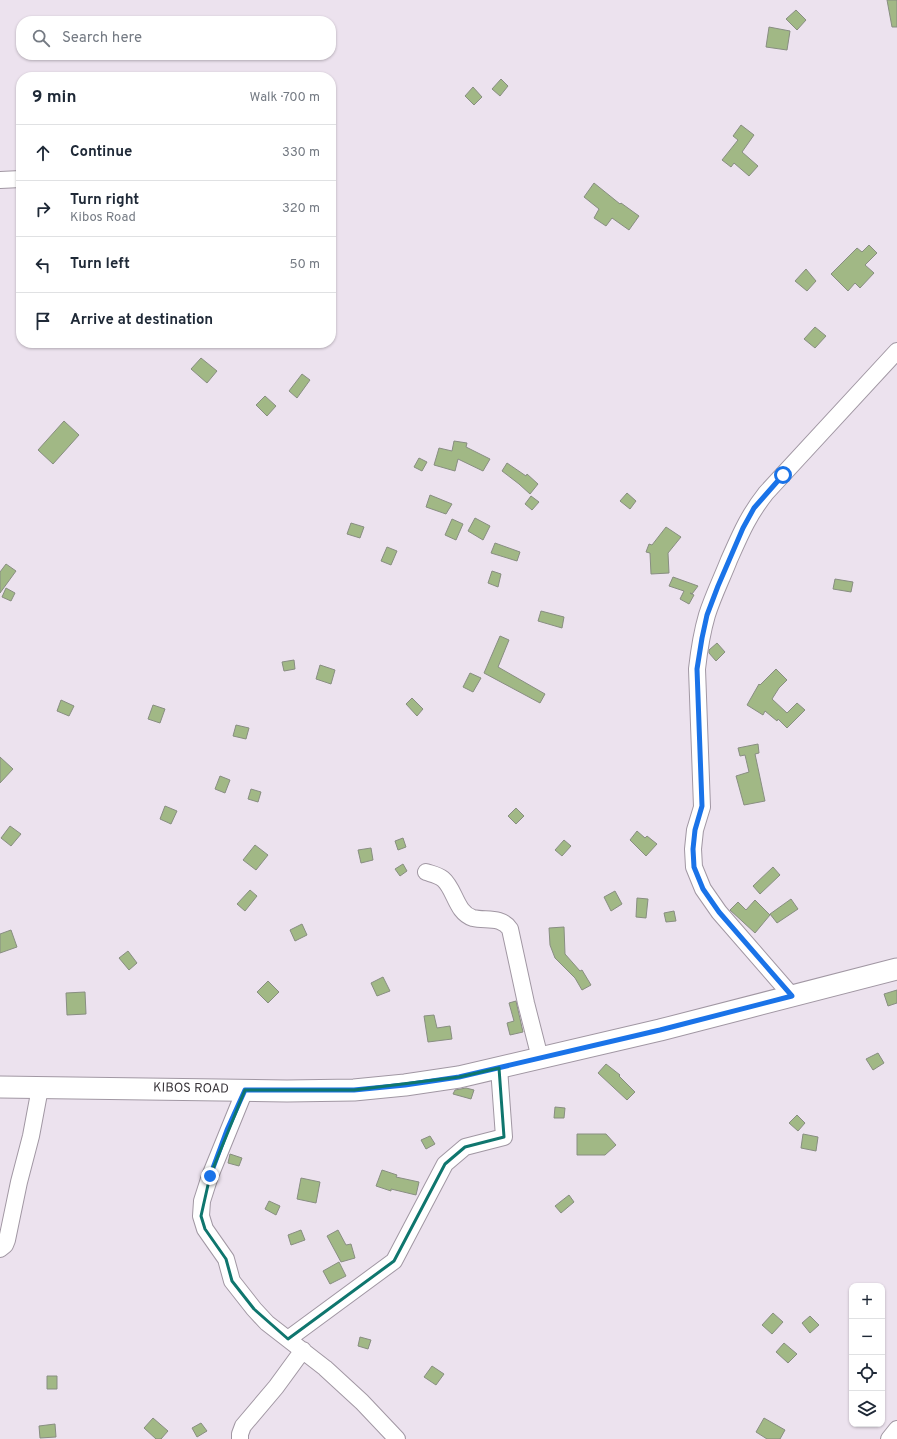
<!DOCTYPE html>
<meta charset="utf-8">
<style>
body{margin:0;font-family:Overpass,sans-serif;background:#f6f6f7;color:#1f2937}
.controls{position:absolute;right:12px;bottom:12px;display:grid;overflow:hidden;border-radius:8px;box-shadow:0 1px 3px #0004}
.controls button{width:36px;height:36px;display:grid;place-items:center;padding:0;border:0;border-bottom:1px solid #e0e1e3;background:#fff;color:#1f2937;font:20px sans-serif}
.stop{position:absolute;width:12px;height:12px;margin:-9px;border:3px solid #1a73e8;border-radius:50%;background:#fff}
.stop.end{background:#1a73e8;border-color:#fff;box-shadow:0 1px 4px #0008}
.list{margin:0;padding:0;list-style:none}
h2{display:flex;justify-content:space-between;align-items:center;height:52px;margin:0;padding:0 16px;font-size:17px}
h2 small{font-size:13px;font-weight:400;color:#747a83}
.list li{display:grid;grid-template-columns:26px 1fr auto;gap:12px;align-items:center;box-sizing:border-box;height:56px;padding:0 16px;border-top:1px solid #e0e1e3}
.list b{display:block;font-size:15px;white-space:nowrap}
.list p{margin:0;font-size:13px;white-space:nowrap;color:#747a83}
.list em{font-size:13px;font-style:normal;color:#747a83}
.icon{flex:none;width:22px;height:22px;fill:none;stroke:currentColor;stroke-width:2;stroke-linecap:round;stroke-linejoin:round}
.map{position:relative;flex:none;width:897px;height:1439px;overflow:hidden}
.search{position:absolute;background:#fff;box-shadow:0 1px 3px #0004;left:16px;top:16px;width:320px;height:44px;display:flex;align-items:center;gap:10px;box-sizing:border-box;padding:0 14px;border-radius:16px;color:#747a83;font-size:15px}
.panel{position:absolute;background:#fff;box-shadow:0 1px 3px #0004;left:16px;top:72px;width:320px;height:276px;border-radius:16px}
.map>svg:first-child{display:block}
.building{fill:#a1b885;stroke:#888e81}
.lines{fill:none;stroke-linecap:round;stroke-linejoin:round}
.minor-casing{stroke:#a197a3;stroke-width:18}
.major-casing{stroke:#a197a3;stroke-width:23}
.minor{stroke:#fff;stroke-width:16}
.major{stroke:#fff;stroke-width:21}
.route{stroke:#1a73e8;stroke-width:5}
.marked{fill:none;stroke:#0f766e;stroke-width:3;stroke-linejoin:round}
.labels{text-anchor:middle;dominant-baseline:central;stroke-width:3;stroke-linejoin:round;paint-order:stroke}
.street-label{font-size:13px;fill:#3a363b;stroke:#fff}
</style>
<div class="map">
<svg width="897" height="1439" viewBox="0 0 897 1439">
<rect width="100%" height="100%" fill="#ece2ee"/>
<!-- building -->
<path class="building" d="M 887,0 L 897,0 L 897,27 L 892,27 Z
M 796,10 L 806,20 L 797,30 L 786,19 Z
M 769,27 L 790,31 L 787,50 L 766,47 Z
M 501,79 L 508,86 L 500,96 L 492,89 Z
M 473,87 L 482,97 L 474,105 L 465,96 Z
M 741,125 L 754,135 L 742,152 L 758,166 L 749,176 L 734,163 L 731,167 L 722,160 L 738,140 L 733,136 Z
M 594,183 L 620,204 L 621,203 L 639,216 L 629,230 L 612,218 L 606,226 L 594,218 L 599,209 L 584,197 Z
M 869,245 L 877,253 L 865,265 L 874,273 L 860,288 L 855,283 L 848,291 L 831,274 L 857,248 L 862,252 Z
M 806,269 L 816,281 L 807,291 L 795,281 Z
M 815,327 L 826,336 L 815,348 L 804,339 Z
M 201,358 L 217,371 L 207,383 L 191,369 Z
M 302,374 L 310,380 L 297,398 L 289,391 Z
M 265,396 L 276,406 L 267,416 L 256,405 Z
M 64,421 L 79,435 L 53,464 L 38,450 Z
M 454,441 L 467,443 L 466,447 L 490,459 L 483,471 L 458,459 L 455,471 L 434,465 L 439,448 L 452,451 Z
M 419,458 L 427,462 L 422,471 L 414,467 Z
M 507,463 L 526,476 L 527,474 L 538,484 L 530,494 L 519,484 L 502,471 Z
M 627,493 L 636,501 L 630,509 L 620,501 Z
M 430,495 L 452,504 L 446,514 L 426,507 Z
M 531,496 L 539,502 L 532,510 L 525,504 Z
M 475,518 L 490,526 L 483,540 L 468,531 Z
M 452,519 L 463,524 L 456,540 L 445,535 Z
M 351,523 L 364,527 L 360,538 L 347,534 Z
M 666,527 L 681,537 L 668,553 L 669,573 L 651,574 L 650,553 L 646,552 L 649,544 L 652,545 Z
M 495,543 L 520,552 L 517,561 L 491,553 Z
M 387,547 L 397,551 L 391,565 L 381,561 Z
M 6,564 L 16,571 L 0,593 L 0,572 Z
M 492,571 L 501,574 L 498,587 L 488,583 Z
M 673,577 L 698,586 L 692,594 L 690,593 L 694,595 L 689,604 L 680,599 L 684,591 L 669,586 Z
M 835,579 L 853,582 L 851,592 L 833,589 Z
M 6,588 L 15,593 L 11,601 L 2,597 Z
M 541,611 L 564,617 L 562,628 L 538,621 Z
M 500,636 L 509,640 L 498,667 L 545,694 L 540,703 L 484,673 Z
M 717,643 L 725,652 L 716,661 L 709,653 L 709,650 Z
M 294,660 L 295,669 L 284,671 L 282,662 Z
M 320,665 L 335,670 L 331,684 L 316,679 Z
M 776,669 L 787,680 L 779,688 L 772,699 L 787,713 L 797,703 L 805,710 L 787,728 L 778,719 L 777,721 L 765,711 L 763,715 L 747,705 L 759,684 L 760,685 Z
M 470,673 L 481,678 L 473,692 L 463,687 Z
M 412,698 L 423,709 L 417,716 L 406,704 Z
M 61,700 L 74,706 L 69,716 L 57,711 Z
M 153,705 L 165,709 L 160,723 L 148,719 Z
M 236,725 L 249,728 L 246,739 L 233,736 Z
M 758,744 L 759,753 L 755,754 L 765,801 L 744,805 L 736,776 L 749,772 L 745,755 L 740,756 L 738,748 Z
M 0,757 L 13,769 L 0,783 Z
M 220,776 L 230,780 L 225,793 L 215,789 Z
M 251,789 L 261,792 L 258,802 L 248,799 Z
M 165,806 L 177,811 L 171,824 L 160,819 Z
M 516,808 L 524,816 L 516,824 L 508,816 Z
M 10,826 L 21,834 L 11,846 L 1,838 Z
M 637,831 L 645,838 L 647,836 L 657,844 L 646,856 L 630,840 Z
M 403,838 L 406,847 L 398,850 L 395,841 Z
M 564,840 L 571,846 L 562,856 L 555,850 Z
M 255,845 L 268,855 L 256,870 L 243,860 Z
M 371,848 L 373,860 L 361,863 L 358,850 Z
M 403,864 L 407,871 L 400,876 L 395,869 Z
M 773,867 L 780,875 L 760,894 L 753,886 Z
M 250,890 L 257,896 L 245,911 L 237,904 Z
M 615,891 L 622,904 L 611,911 L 604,897 Z
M 637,898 L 648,899 L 646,918 L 636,917 Z
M 791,899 L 798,909 L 777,923 L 770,914 Z
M 755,900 L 770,915 L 755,933 L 730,910 L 738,902 L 746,910 Z
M 674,911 L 676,921 L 666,922 L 664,913 Z
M 302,924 L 307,935 L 295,941 L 290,930 Z
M 564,927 L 565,954 L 580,971 L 582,970 L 591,985 L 582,990 L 575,978 L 555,958 L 550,945 L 549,928 Z
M 11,930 L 17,947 L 0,953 L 0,934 Z
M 128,951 L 137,963 L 129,970 L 119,958 Z
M 383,977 L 390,991 L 377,996 L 371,983 Z
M 268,981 L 279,992 L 268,1003 L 257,992 Z
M 897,990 L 897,1003 L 888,1006 L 884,994 Z
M 85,992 L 86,1014 L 67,1015 L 66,993 Z
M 516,1001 L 523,1032 L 510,1035 L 507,1023 L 514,1021 L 509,1003 Z
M 434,1015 L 437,1028 L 450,1026 L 452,1039 L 428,1042 L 424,1016 Z
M 878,1053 L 884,1063 L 873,1070 L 866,1059 Z
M 606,1064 L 620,1075 L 619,1076 L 635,1092 L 627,1100 L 598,1073 Z
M 466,1088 L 474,1090 L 471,1099 L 453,1094 L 455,1090 Z
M 555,1107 L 565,1108 L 564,1118 L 554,1118 Z
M 797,1115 L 805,1123 L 798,1131 L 789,1123 Z
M 577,1134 L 606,1134 L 616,1145 L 605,1155 L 577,1155 Z
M 803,1134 L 818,1137 L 816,1151 L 801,1148 Z
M 430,1136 L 435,1144 L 426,1149 L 421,1140 Z
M 230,1154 L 242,1158 L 239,1166 L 228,1163 Z
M 382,1170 L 397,1175 L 396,1177 L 419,1182 L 416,1195 L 391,1189 L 391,1191 L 376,1186 Z
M 301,1178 L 320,1182 L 316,1203 L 297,1199 Z
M 569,1195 L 574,1202 L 561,1213 L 555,1206 Z
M 269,1201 L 280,1206 L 276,1215 L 265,1209 Z
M 301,1230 L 305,1240 L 291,1245 L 288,1235 Z
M 338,1230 L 346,1245 L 351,1244 L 355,1258 L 341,1262 L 327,1236 Z
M 339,1262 L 346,1276 L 330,1284 L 323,1271 Z
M 773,1313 L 783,1322 L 772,1334 L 762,1325 Z
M 810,1316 L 819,1325 L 810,1333 L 802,1323 Z
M 360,1337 L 371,1340 L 368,1349 L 358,1346 Z
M 784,1343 L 797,1354 L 788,1363 L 776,1352 Z
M 432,1366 L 444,1374 L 436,1385 L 424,1377 Z
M 47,1376 L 57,1376 L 57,1389 L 47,1389 Z
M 153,1418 L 168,1431 L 161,1439 L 156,1439 L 144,1428 Z
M 764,1418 L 785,1430 L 780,1439 L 767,1439 L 756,1432 Z
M 201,1423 L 207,1431 L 197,1437 L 192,1428 Z
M 55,1424 L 56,1437 L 40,1438 L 39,1426 Z"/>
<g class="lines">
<!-- minor casing -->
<g class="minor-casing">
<path id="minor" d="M 0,180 L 21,179
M 426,872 C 432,874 438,875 443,879 C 455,889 456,913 473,918 C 486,921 501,916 510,929 L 526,1003 L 540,1058
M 792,996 L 719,912 L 703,889 L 694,867 L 693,849 L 695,830 L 702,807 L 697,669 C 699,651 702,632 707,615 C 713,596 722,578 729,560 C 741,533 748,516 766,493 L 897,351
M 245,1090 L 210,1176 L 202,1201 L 201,1216 L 205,1229 L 226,1259 L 232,1281 L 254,1309 L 267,1323 L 325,1368 L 362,1402 L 397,1439
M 0,1249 L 5,1245 L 7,1240 L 19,1182 L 31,1136 L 40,1088
M 288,1339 L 394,1261 L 445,1164 L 465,1147 L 504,1137 L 499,1068
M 240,1439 L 240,1434 L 243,1426 L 276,1387 L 303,1350
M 889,1439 L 897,1429"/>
</g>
<!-- major casing -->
<g class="major-casing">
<path id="major" d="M 0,1087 L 287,1091 L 354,1090 L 405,1085 L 459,1077 L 660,1030 L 897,969"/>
</g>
<!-- minor -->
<use href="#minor" class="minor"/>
<!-- major -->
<use href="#major" class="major"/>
</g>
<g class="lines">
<!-- route -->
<path class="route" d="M 210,1176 L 227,1130 L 245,1090 L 354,1090 L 405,1085 L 459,1077 L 660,1030 L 792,996 L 719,912 L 703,889 L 694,867 L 693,849 L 695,830 L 702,806 L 697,669 L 702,638 L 707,615 L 718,586 L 743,528 L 754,508 L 783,475"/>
</g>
<!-- marked area -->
<path class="marked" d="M 499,1068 L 504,1137 L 465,1147 L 445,1164 L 394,1261 L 288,1339 L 254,1309 L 232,1281 L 226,1259 L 205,1229 L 201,1216 L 210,1176 L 245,1090 L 354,1090 L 459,1077 Z"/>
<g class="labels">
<!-- street labels -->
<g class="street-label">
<text transform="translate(191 1089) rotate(1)">KIBOS ROAD</text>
</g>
</g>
</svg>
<div class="controls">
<button>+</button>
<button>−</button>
<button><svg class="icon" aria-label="locate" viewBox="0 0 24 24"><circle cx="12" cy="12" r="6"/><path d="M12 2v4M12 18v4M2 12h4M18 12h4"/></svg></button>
<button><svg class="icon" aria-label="layers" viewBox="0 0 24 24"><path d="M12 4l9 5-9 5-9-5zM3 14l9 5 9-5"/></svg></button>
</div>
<div class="stop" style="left:783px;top:475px"></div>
<div class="stop end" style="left:210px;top:1176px"></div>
<div class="search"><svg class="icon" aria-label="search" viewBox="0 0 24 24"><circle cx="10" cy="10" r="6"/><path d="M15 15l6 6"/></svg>Search here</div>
<section class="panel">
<h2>9 min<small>Walk · 700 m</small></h2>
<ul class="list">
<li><svg class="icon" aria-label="ahead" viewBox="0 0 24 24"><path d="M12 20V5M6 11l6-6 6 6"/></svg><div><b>Continue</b></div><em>330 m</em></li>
<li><svg class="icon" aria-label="right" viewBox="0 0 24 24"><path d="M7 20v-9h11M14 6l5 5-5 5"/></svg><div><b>Turn right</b><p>Kibos Road</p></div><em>320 m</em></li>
<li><svg class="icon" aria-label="left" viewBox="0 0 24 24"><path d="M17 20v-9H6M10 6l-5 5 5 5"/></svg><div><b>Turn left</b></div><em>50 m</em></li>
<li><svg class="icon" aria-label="arrive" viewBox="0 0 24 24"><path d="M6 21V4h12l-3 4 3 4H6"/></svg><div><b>Arrive at destination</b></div></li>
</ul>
</section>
</div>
